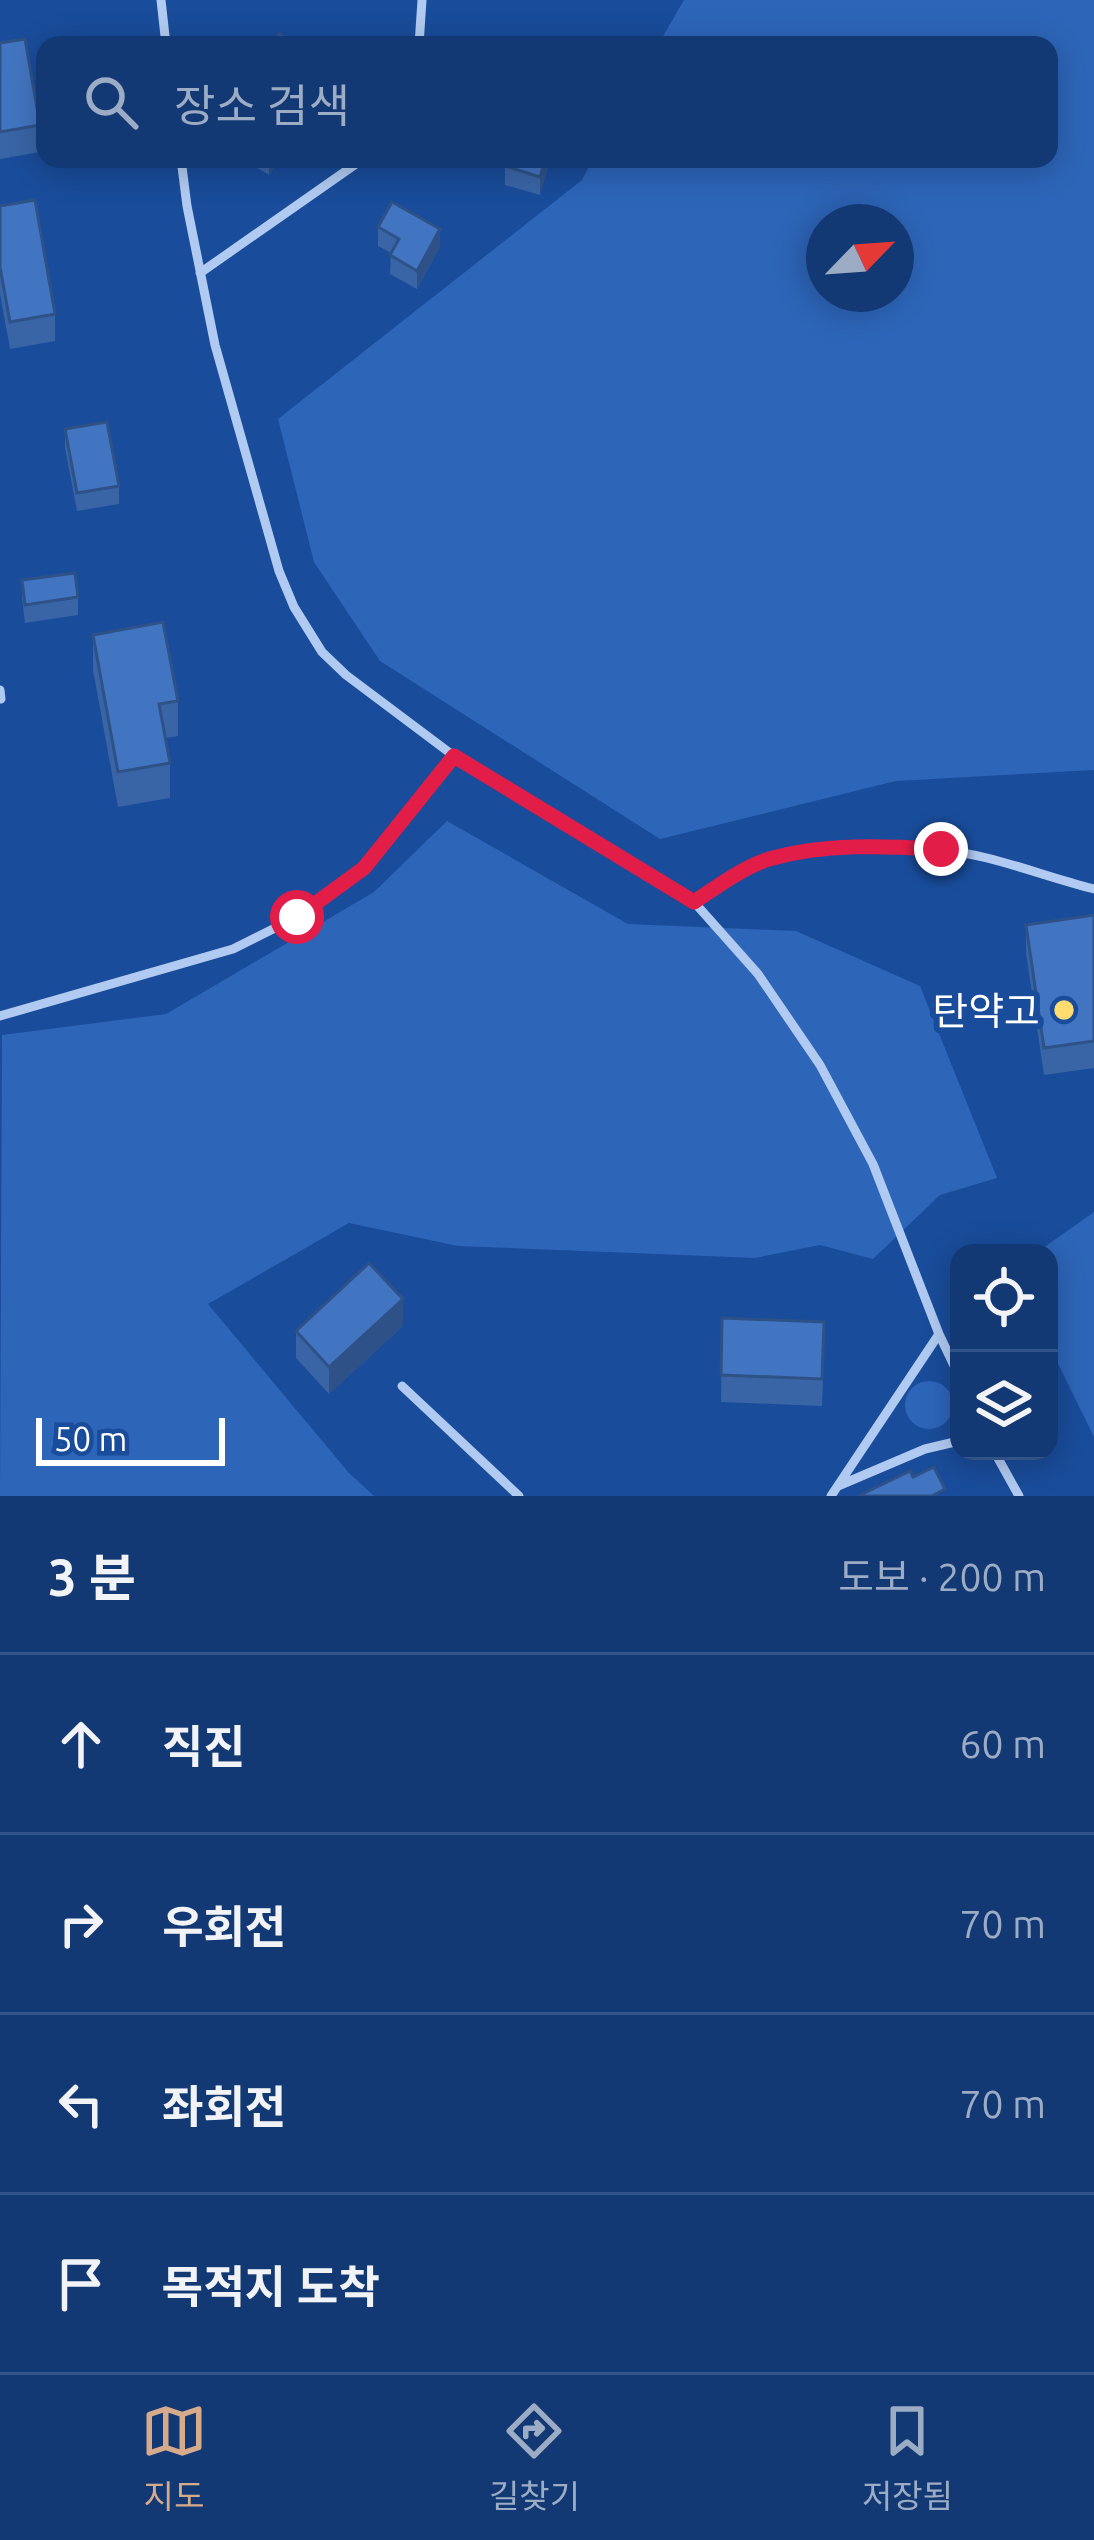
<!DOCTYPE html>
<html lang="ko">
<meta charset="utf-8">
<style>
body{margin:0;font-family:Ubuntu,"Noto Sans KR",sans-serif;background:#20447c;color:#f1f3f6}
.controls{position:absolute;right:36px;bottom:36px;display:grid;overflow:hidden;border-radius:24px;box-shadow:0 6px 30px #0003}
.controls button{width:108px;height:108px;display:grid;place-items:center;padding:0;border:0;border-bottom:3px solid #325386;background:#133974;color:#f1f3f6;font:60px sans-serif}
.compass{position:absolute;left:806px;top:204px;width:108px;height:108px;border-radius:50%;background:#133974;box-shadow:0 6px 30px #0003;rotate:65deg}
.scale{position:absolute;left:36px;bottom:30px;width:189px;box-sizing:border-box;padding-left:12px;border:6px solid #fff;border-top:0;font-size:33px;line-height:42px;white-space:nowrap;color:#fff;-webkit-text-stroke:9px #194c9a;paint-order:stroke}
.stop{position:absolute;width:36px;height:36px;margin:-27px;border:9px solid #e11d48;border-radius:50%;background:#fff}
.stop.end{background:#e11d48;border-color:#fff;box-shadow:0 3px 12px #0008}
.list{margin:0;padding:0;list-style:none}
h2{display:flex;justify-content:space-between;align-items:center;height:156px;margin:0;padding:0 48px;font-size:51px}
h2 small{font-size:39px;font-weight:400;color:#9dacc5}
.list li{display:grid;grid-template-columns:78px 1fr auto;gap:36px;align-items:center;box-sizing:border-box;height:180px;padding:0 48px;border-top:3px solid #325386}
.list b{display:block;font-size:45px;white-space:nowrap}
.list em{font-size:39px;font-style:normal;color:#9dacc5}
.icon{flex:none;width:66px;height:66px;fill:none;stroke:currentColor;stroke-width:2;stroke-linecap:round;stroke-linejoin:round}
.map{position:relative;flex:none;width:1094px;height:1496px;overflow:hidden}
.search{position:absolute;background:#133974;box-shadow:0 6px 30px #0003;left:36px;right:36px;top:36px;height:132px;display:flex;align-items:center;gap:30px;box-sizing:border-box;padding:0 42px;border-radius:24px;color:#9dacc5;font-size:45px}
.sheet{height:876px;background:#133974}
nav{display:flex;justify-content:space-around;align-items:center;box-sizing:border-box;height:168px;border-top:3px solid #325386;background:#133974;font-size:33px;color:#9dacc5}
nav a{display:grid;justify-items:center;gap:6px}
nav .on{color:#d6ab8b}
.map>svg:first-child{display:block}
.green{fill:#2d65b8;fill-rule:evenodd}
.lines{fill:none;stroke-linecap:round;stroke-linejoin:round}
.service{stroke:#b0caf1;stroke-width:9}
.wall{fill:#3965a6}
.shaded-wall{fill:#2e5287}
.building{fill:#4275c1;stroke:#2e5287;stroke-width:3}
.route{stroke:#e11d48;stroke-width:15}
.poi-dot{fill:#ffdc70;stroke:#194c9a;stroke-width:4.5}
.labels{text-anchor:middle;dominant-baseline:central;stroke-width:12;stroke-linejoin:round;paint-order:stroke}
.poi-label{font-size:39px;fill:#fff;stroke:#194c9a;text-anchor:end}
</style>
<div class="map">
<svg width="1094" height="1496" viewBox="0 0 1094 1496">
<rect width="100%" height="100%" fill="#194c9a"/>
<!-- green -->
<path class="green" d="M 684,0 L 1094,0 L 1094,770 L 896,781 L 660,839 L 380,661 L 314,562 L 278,419 L 582,180 L 593,159 L 1049,159 L 1049,45 L 658,45 ZM 896,222 L 896,294 L 824,294 L 824,222 Z
M 447,821 L 628,924 L 796,931 L 920,986 L 997,1178 L 940,1195 L 873,1259 L 820,1245 L 755,1258 L 458,1246 L 349,1223 L 208,1304 L 349,1473 L 374,1496 L 0,1496 L 2,1035 L 166,1014 L 374,892 Z
M 1094,1212 L 1094,1437 L 1049,1345 L 1049,1253 L 1036,1253 Z
M905 1405a24 24 0 1 1 48 0a24 24 0 1 1-48 0Z"/>
<g class="lines">
<!-- service -->
<path class="service" d="M 161,0 L 166,45
M 419,45 L 422,0
M 181,159 L 187,206 L 215,345 L 279,571 L 294,607 L 322,652 L 346,675 L 454,756 L 694,902 L 758,974 L 820,1065 L 873,1164 L 939,1334 L 959,1376
M 200,273 L 363,159
M 0,690 L 1,699
M 694,902 C 717,887 740,869 766,860 C 830,839 923,842 987,858 C 1023,867 1058,880 1094,889
M 0,1016 L 233,949 L 297,917 L 364,869 L 454,756
M 402,1386 L 519,1496
M 994,1451 L 1019,1496
M 838,1486 L 925,1449 L 959,1441
M 831,1496 L 939,1334"/>
</g>
<!-- wall -->
<path class="wall" d="M 0,43 L 40,125 L 40,152 L 0,159 Z
M 242,159 L 279,159 L 269,175 Z
M 550,159 L 540,195 L 505,185 L 505,166 Z
M 0,206 L 55,314 L 55,341 L 10,349 L 0,294 Z
M 378,227 L 440,247 L 417,289 L 390,274 L 391,253 L 378,246 Z
M 65,429 L 119,486 L 119,504 L 77,511 L 65,448 Z
M 22,580 L 78,597 L 78,615 L 25,623 L 22,598 Z
M 93,635 L 178,701 L 178,736 L 165,738 L 170,763 L 170,798 L 118,807 L 93,670 Z
M 1094,915 L 1094,1068 L 1044,1075 L 1026,952 L 1026,925 Z
M 722,1318 L 824,1349 L 822,1406 L 721,1402 Z
M 403,1326 L 329,1394 L 296,1358 L 296,1331 Z"/>
<!-- shaded-wall -->
<path class="shaded-wall" d="M 269,159 L 279,159 L 269,175 Z
M 545,159 L 550,159 L 540,195 L 540,177 Z
M 440,229 L 440,247 L 417,289 L 417,271 Z
M 403,1299 L 403,1326 L 329,1394 L 329,1367 Z"/>
<!-- building -->
<path class="building" d="M 279,34 L 298,45 L 273,45 Z
M 25,39 L 40,125 L 0,132 L 0,43 Z
M 507,159 L 545,159 L 540,177 L 505,166 Z
M 35,200 L 55,314 L 10,322 L 0,267 L 0,206 Z
M 392,202 L 440,229 L 417,271 L 390,255 L 399,239 L 378,227 Z
M 107,422 L 119,486 L 77,493 L 65,429 Z
M 75,573 L 78,597 L 25,605 L 22,580 Z
M 163,622 L 178,701 L 159,704 L 170,763 L 118,772 L 93,635 Z
M 1094,915 L 1094,1041 L 1044,1048 L 1026,925 Z
M 369,1263 L 403,1299 L 329,1367 L 296,1331 Z
M 722,1318 L 824,1322 L 822,1379 L 721,1375 Z
M 934,1467 L 945,1489 L 932,1496 L 858,1496 L 910,1471 L 913,1477 Z"/>
<g class="lines">
<!-- route -->
<path class="route" d="M 297,917 L 364,868 L 454,756 L 694,902 C 718,886 742,868 769,859 C 825,843 884,846 941,849"/>
</g>
<!-- markers -->
<circle class="poi-dot" cx="1064" cy="1010" r="12"/>
<g class="labels">
<!-- poi labels -->
<g class="poi-label">
<text x="1040" y="1010">탄약고</text>
</g>
</g>
</svg>
<div class="controls">
<button><svg class="icon" aria-label="locate" viewBox="0 0 24 24"><circle cx="12" cy="12" r="6"/><path d="M12 2v4M12 18v4M2 12h4M18 12h4"/></svg></button>
<button><svg class="icon" aria-label="layers" viewBox="0 0 24 24"><path d="M12 4l9 5-9 5-9-5zM3 14l9 5 9-5"/></svg></button>
</div>
<svg class="compass" viewBox="-18 -18 36 36"><path d="M0-13l5 13h-10z" fill="#e53935"/><path d="M0 13l5-13h-10z" fill="#9dacc5"/></svg>
<div class="scale">50 m</div>
<div class="stop" style="left:297px;top:917px"></div>
<div class="stop end" style="left:941px;top:849px"></div>
<div class="search"><svg class="icon" aria-label="search" viewBox="0 0 24 24"><circle cx="10" cy="10" r="6"/><path d="M15 15l6 6"/></svg>장소 검색</div>
</div>
<section class="sheet">
<h2>3 분<small>도보 · 200 m</small></h2>
<ul class="list">
<li><svg class="icon" aria-label="ahead" viewBox="0 0 24 24"><path d="M12 20V5M6 11l6-6 6 6"/></svg><div><b>직진</b></div><em>60 m</em></li>
<li><svg class="icon" aria-label="right" viewBox="0 0 24 24"><path d="M7 20v-9h11M14 6l5 5-5 5"/></svg><div><b>우회전</b></div><em>70 m</em></li>
<li><svg class="icon" aria-label="left" viewBox="0 0 24 24"><path d="M17 20v-9H6M10 6l-5 5 5 5"/></svg><div><b>좌회전</b></div><em>70 m</em></li>
<li><svg class="icon" aria-label="arrive" viewBox="0 0 24 24"><path d="M6 21V4h12l-3 4 3 4H6"/></svg><div><b>목적지 도착</b></div></li>
</ul>
</section>
<nav>
<a class="on"><svg class="icon" aria-label="map" viewBox="0 0 24 24"><path d="M3 6l6-2 6 2 6-2v14l-6 2-6-2-6 2zM9 4v14M15 6v14"/></svg>지도</a>
<a><svg class="icon" aria-label="directions" viewBox="0 0 24 24"><path d="M12 3l9 9-9 9-9-9zM9 14v-3h6M13 9l2 2-2 2"/></svg>길찾기</a>
<a><svg class="icon" aria-label="saved" viewBox="0 0 24 24"><path d="M7 4h10v16l-5-4-5 4z"/></svg>저장됨</a>
</nav>
